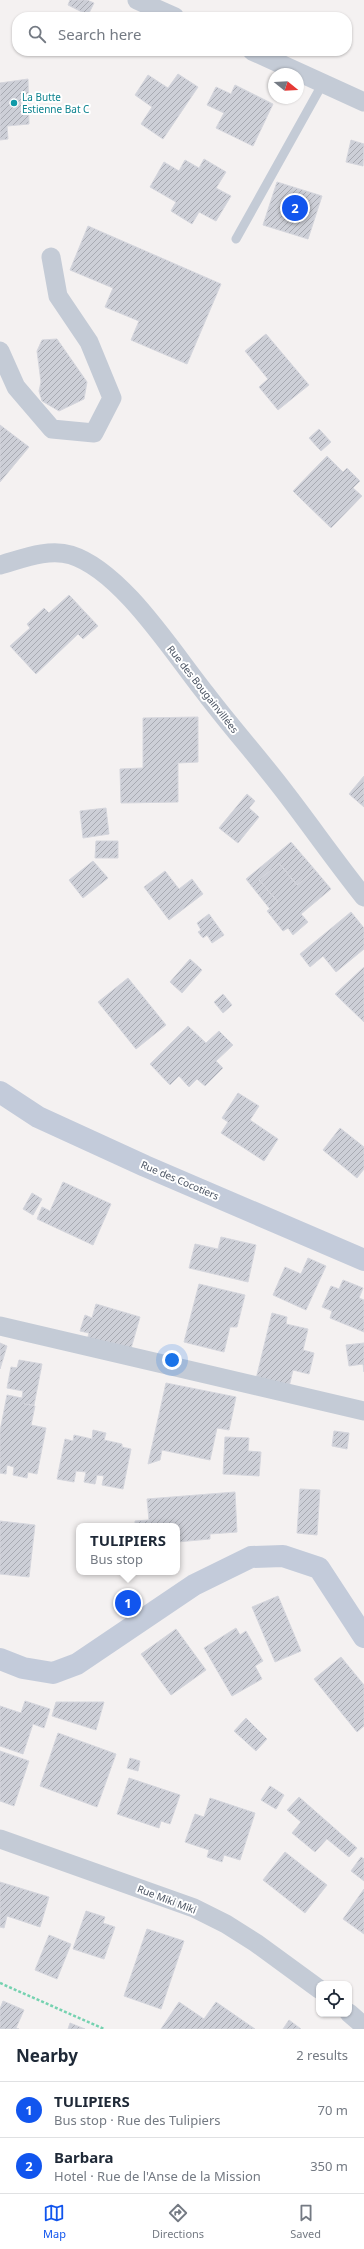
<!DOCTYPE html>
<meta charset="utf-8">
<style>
body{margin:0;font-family:"Noto Sans",sans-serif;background:#f2f2f3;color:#1f2937}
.controls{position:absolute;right:12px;bottom:12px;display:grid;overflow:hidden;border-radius:8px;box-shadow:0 1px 3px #0004}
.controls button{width:36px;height:36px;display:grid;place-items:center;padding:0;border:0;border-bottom:1px solid #e0e1e3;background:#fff;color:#1f2937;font:20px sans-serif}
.compass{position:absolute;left:268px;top:68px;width:36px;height:36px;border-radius:50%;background:#fff;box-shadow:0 1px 3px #0004;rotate:108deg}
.you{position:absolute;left:172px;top:1360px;width:14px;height:14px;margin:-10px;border:3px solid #fff;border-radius:50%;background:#1a73e8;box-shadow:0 0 0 6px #1a73e833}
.badge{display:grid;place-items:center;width:26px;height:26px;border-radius:50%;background:#15e;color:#fff;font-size:13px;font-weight:700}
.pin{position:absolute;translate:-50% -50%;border:2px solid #fff;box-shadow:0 1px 4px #0006}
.popup{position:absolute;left:76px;top:1523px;width:104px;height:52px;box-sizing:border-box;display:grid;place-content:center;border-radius:8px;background:#fff;filter:drop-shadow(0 1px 3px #0005);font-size:13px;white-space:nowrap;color:#747a83}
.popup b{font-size:15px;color:#1f2937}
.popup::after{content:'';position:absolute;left:50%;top:100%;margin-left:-8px;border:8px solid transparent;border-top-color:#fff}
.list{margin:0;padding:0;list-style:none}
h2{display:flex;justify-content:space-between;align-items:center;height:52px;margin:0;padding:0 16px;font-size:17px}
h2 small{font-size:13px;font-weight:400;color:#747a83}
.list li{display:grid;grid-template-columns:26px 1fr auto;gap:12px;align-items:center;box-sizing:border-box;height:56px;padding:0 16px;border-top:1px solid #e0e1e3}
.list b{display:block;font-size:15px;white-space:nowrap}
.list p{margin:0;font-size:13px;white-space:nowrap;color:#747a83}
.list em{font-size:13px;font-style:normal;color:#747a83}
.icon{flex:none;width:22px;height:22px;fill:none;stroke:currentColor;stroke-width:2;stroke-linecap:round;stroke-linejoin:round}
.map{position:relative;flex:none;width:364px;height:2029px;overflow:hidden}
.search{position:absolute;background:#fff;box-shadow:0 1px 3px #0004;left:12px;right:12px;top:12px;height:44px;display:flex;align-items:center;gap:10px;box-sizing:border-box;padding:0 14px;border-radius:16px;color:#747a83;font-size:15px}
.sheet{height:164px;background:#fff}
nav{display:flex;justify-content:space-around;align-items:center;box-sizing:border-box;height:56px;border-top:1px solid #e0e1e3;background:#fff;font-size:11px;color:#747a83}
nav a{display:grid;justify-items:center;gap:2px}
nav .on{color:#15e}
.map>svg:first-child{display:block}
.building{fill:url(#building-hatch);stroke:#d5d6dd}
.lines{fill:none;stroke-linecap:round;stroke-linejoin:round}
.path{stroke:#75d2b0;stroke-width:2.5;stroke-dasharray:3 2;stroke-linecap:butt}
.lane{stroke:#c4cbd6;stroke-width:9}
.street{stroke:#c4cbd6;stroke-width:19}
.secondary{stroke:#c3cbda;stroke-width:22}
.culture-dot{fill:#0f9aa8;stroke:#fff;stroke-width:1.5}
.labels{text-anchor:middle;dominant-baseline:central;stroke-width:4;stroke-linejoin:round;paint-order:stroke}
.culture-label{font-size:10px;fill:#0d838f;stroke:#fff;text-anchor:start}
.street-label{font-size:10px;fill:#485160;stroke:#fff}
</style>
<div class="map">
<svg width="364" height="2029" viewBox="0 0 364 2029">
<defs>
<pattern id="building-hatch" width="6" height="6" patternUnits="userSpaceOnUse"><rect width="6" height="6" fill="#cdcfd7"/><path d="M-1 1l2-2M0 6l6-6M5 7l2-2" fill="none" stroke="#a8aab2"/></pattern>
</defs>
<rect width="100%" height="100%" fill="#f4f1f1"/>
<!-- building -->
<path class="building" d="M 70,0 L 87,0 L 94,3 L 88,15 L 68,5 Z
M 178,74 L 198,87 L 163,139 L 141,124 L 152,107 L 135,95 L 148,75 L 168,88 Z
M 28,79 L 29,124 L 7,126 L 8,139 L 0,140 L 0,83 Z
M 235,85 L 273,104 L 253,146 L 216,128 L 224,113 L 207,105 L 216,87 L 231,94 Z
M 351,140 L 364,144 L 363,166 L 346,162 Z
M 204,159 L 226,172 L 216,188 L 231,196 L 216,221 L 199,212 L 192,224 L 171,211 L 176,202 L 150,187 L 164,162 L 179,171 L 185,160 L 199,168 Z
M 277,182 L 322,196 L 308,239 L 263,225 Z
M 88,226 L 221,284 L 187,364 L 131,340 L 139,321 L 105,307 L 113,288 L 70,270 Z
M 266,334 L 309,385 L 278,410 L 259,387 L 268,379 L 245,351 Z
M 57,339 L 87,382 L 84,399 L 59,411 L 42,401 L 39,391 L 41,382 L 37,351 L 42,340 Z
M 0,425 L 29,447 L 0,482 Z
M 319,429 L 331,442 L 321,451 L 309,438 Z
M 327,456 L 343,472 L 347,468 L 360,481 L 353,488 L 362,496 L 331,528 L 293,491 Z
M 69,595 L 98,626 L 83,639 L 78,634 L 36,674 L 10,646 L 30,628 L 27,624 L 44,608 L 49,613 Z
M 198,717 L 198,762 L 178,763 L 178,802 L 121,803 L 120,769 L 143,768 L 143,718 Z
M 364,776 L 364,807 L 349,794 Z
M 247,794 L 255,801 L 249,808 L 259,817 L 238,843 L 219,828 Z
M 106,808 L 109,834 L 83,838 L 80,811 Z
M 96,841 L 118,841 L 118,858 L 95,858 Z
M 291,842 L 315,870 L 297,885 L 279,863 L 259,880 L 278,902 L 270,909 L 246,879 Z
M 93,861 L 108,878 L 83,898 L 69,880 Z
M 279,863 L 297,885 L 315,870 L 331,889 L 301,914 L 308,922 L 293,935 L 288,928 L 283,931 L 267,911 L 278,902 L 259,880 Z
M 165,871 L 179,889 L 192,879 L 203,894 L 169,920 L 144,887 Z
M 351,912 L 364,928 L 364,949 L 336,972 L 323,956 L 310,967 L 300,954 Z
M 209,914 L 224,935 L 212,943 L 207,935 L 203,938 L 198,932 L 201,930 L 197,923 Z
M 190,959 L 202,970 L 182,993 L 170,982 Z
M 364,967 L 364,1022 L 335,994 Z
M 128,978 L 166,1025 L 136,1049 L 98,1002 Z
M 223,994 L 232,1005 L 223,1013 L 214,1002 Z
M 188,1026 L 206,1043 L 219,1031 L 233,1045 L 216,1061 L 223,1068 L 205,1086 L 197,1079 L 189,1087 L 179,1076 L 170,1085 L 150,1064 Z
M 238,1093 L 259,1106 L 250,1120 L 278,1139 L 264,1161 L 221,1133 L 228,1122 L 222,1118 Z
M 340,1128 L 364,1147 L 364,1169 L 357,1178 L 323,1150 Z
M 63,1182 L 111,1204 L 93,1245 L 37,1219 L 42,1207 L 50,1211 Z
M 32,1193 L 42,1199 L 33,1215 L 23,1209 Z
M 221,1237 L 256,1245 L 248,1282 L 189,1268 L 195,1244 L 218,1249 Z
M 308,1258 L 326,1266 L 306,1310 L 273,1295 L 285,1267 L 301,1274 Z
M 343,1280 L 363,1288 L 359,1298 L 364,1300 L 364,1332 L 330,1318 L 332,1311 L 322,1307 L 331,1286 L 339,1289 Z
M 199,1284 L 245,1295 L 237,1327 L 230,1327 L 224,1352 L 184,1342 Z
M 96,1304 L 140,1317 L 130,1352 L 87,1340 L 89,1333 L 80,1331 L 85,1315 L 92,1318 Z
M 272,1313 L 287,1317 L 286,1324 L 308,1329 L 303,1350 L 314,1353 L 309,1374 L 293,1370 L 289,1387 L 256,1379 Z
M 0,1343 L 7,1346 L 0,1369 Z
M 364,1343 L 364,1372 L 363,1364 L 349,1366 L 346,1345 Z
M 19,1360 L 42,1364 L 34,1405 L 24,1404 L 35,1406 L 31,1425 L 46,1428 L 37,1474 L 28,1472 L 27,1478 L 13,1475 L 14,1467 L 7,1465 L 6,1474 L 0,1473 L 0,1431 L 7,1395 L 22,1398 L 23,1391 L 7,1388 L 11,1367 L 17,1368 Z
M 166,1383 L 236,1397 L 229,1430 L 217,1428 L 210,1460 L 162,1450 L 160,1460 L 148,1464 Z
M 93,1430 L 106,1433 L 104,1440 L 122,1444 L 122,1447 L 131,1449 L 123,1489 L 102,1485 L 104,1476 L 97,1475 L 95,1484 L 84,1482 L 86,1472 L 76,1471 L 74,1482 L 57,1479 L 65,1439 L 73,1441 L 74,1435 L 92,1439 Z
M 334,1431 L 349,1433 L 347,1449 L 332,1446 Z
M 225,1437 L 249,1438 L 248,1451 L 261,1452 L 259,1476 L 223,1474 Z
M 300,1489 L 320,1490 L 317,1535 L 297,1533 Z
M 235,1492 L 237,1532 L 210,1534 L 210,1539 L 177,1542 L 177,1526 L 135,1526 L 135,1521 L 149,1520 L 147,1499 Z
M 0,1521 L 35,1525 L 29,1577 L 0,1574 Z
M 278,1596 L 301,1651 L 275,1662 L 252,1607 Z
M 236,1628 L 240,1635 L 246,1631 L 263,1661 L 255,1666 L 262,1679 L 232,1696 L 204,1648 Z
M 176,1629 L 206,1670 L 171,1695 L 141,1654 Z
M 341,1657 L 364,1685 L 364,1726 L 357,1732 L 314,1679 Z
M 25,1701 L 50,1709 L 44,1728 L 33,1724 L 23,1754 L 0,1746 L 0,1706 L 21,1713 Z
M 56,1702 L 104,1702 L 96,1730 L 52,1716 Z
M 246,1718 L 267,1739 L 256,1751 L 234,1731 Z
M 58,1733 L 116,1754 L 97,1807 L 40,1786 Z
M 0,1751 L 29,1761 L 14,1806 L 0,1801 Z
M 130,1758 L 140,1761 L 138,1771 L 127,1768 Z
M 129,1778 L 180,1795 L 170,1824 L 161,1821 L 159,1828 L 117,1814 Z
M 270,1786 L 284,1795 L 276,1809 L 261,1800 Z
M 299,1797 L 357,1848 L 349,1857 L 327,1839 L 315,1852 L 292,1833 L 301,1822 L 287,1810 Z
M 210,1798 L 255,1813 L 240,1860 L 224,1855 L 222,1862 L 207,1857 L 209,1850 L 185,1842 L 195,1814 L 204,1817 Z
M 285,1852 L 327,1885 L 305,1913 L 263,1880 Z
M 361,1857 L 364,1859 L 364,1881 L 351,1871 Z
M 0,1882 L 49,1897 L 40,1927 L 7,1916 L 4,1928 L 0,1927 Z
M 364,1889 L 364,1934 L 343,1919 Z
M 86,1911 L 105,1917 L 103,1923 L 115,1927 L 104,1959 L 73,1949 Z
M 147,1929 L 184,1941 L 161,2009 L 124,1996 Z
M 49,1935 L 71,1944 L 57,1979 L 35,1970 Z
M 3,2001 L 24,2010 L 16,2028 L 19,2029 L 0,2029 L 0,2009 Z
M 179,2002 L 204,2019 L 216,2002 L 255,2029 L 161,2029 Z
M 289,2020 L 301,2029 L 283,2029 Z
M 70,2023 L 85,2029 L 68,2029 Z"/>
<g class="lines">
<!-- path -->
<path class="path" d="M 0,1983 L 104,2029"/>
<!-- lane -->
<path class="lane" d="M 236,239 L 323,83"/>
<!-- street -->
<path class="street" d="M 137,0 L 175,17
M 252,51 L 364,102
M 0,351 L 16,387 L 52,429 L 94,433 L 112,398 L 89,342 L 58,296 L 51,257
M 0,565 C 22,559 48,548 71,555 C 122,571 173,653 206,694 C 231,727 259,758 284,791 C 311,826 336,862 364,897
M 0,1326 L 364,1411
M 0,1839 L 194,1908 L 226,1924 L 256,1943 L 319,1989
M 349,2013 L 364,2026"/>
<!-- secondary -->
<path class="secondary" d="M 0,1092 L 38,1117 L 145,1166 L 364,1260
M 0,1659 L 23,1668 L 53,1673 L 77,1664 L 194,1585 L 251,1557 L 283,1556 L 319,1568 L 364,1637"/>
</g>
<!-- markers -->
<circle class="culture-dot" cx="14" cy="103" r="4"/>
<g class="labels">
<!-- culture labels -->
<g class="culture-label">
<text x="22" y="97">La Butte<tspan x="22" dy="12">Estienne Bat C</tspan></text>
</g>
<!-- street labels -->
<g class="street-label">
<text transform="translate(203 689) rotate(52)">Rue des Bougainvillées</text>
<text transform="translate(180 1180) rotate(23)">Rue des Cocotiers</text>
<text transform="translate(167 1899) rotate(21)">Rue Miki Miki</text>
</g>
</g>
</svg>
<div class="controls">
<button><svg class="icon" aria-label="locate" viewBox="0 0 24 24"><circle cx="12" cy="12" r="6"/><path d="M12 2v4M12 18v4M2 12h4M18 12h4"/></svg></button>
</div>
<svg class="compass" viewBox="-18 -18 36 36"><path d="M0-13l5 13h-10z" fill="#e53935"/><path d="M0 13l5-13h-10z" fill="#747a83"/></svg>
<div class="you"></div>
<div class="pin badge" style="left:128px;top:1603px">1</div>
<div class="popup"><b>TULIPIERS</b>Bus stop</div>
<div class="pin badge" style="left:295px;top:208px">2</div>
<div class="search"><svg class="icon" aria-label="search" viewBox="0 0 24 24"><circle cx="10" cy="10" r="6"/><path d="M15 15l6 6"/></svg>Search here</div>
</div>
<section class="sheet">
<h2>Nearby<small>2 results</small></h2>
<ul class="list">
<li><span class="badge">1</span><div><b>TULIPIERS</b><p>Bus stop · Rue des Tulipiers</p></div><em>70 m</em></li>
<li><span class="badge">2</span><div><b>Barbara</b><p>Hotel · Rue de l'Anse de la Mission</p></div><em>350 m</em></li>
</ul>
</section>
<nav>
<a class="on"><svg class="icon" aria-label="map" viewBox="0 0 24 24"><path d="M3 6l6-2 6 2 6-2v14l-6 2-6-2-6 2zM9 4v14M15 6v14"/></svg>Map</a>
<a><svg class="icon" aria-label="directions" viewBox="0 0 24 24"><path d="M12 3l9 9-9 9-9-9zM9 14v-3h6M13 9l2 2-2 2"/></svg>Directions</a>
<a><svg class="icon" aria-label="saved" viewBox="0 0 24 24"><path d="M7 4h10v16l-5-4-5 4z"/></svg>Saved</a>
</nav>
